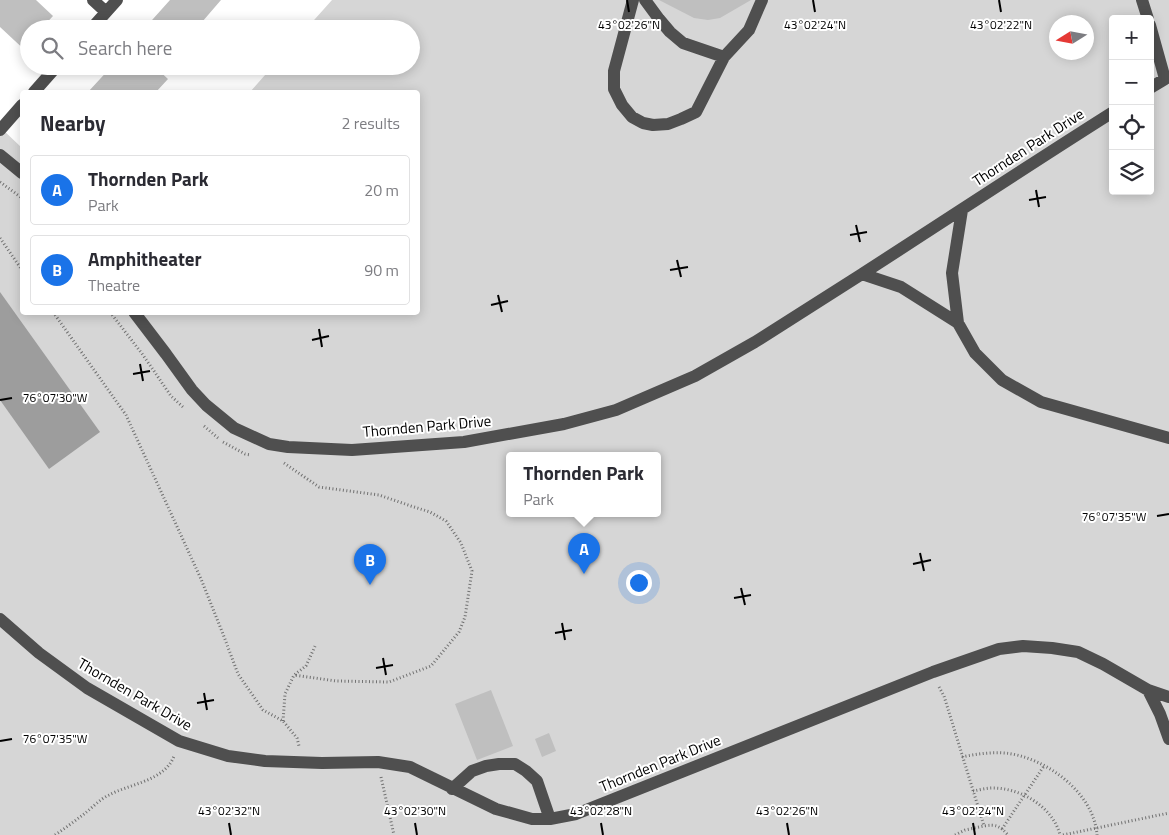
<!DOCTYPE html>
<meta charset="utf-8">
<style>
body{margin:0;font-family:"Titillium Web",sans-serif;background:#f2f2f3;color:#2b2b33}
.controls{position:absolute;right:15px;top:15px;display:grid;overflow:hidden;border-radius:5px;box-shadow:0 2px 12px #0003}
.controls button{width:45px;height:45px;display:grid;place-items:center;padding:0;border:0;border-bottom:1px solid #e1e1e2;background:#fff;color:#2b2b33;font:25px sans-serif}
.compass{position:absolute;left:1049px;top:15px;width:45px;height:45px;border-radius:50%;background:#fff;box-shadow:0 2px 12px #0003;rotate:259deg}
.you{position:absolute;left:638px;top:582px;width:18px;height:18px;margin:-12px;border:4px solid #fff;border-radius:50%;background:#1a73e8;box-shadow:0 0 0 8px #1a73e833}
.badge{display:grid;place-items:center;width:32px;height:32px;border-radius:50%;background:#1a73e8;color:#fff;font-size:16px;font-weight:700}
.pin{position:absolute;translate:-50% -41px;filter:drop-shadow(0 1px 2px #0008)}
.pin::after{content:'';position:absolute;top:26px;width:18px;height:15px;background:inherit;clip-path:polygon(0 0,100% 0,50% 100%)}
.popup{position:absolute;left:506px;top:452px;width:155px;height:65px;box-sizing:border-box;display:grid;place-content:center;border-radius:5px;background:#fff;filter:drop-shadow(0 1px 4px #0005);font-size:16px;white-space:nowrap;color:#7c7c81}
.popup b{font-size:19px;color:#2b2b33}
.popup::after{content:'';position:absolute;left:50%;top:100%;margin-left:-10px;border:10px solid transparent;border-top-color:#fff}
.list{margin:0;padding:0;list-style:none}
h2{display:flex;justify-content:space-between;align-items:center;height:65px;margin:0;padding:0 20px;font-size:21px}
h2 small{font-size:16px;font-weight:400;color:#7c7c81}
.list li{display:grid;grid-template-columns:32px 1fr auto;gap:15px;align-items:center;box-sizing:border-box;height:70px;margin:0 10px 10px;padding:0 10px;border:1px solid #e1e1e2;border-radius:5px}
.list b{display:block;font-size:19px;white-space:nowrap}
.list p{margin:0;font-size:16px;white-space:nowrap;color:#7c7c81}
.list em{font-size:16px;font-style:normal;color:#7c7c81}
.icon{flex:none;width:28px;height:28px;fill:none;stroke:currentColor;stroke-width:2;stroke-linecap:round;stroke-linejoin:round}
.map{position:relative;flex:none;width:1169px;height:835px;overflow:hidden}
.search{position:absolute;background:#fff;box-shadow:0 2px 12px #0003;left:20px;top:20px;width:400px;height:55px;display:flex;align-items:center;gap:12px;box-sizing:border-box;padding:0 18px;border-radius:28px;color:#7c7c81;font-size:19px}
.panel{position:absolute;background:#fff;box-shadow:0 2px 12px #0003;left:20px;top:90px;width:400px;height:225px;border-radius:5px}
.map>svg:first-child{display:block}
.green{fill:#d6d6d6;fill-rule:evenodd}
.water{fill:#9d9d9d}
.building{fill:#bfbfbf}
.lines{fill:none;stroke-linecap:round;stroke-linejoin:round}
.path{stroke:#717171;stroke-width:3;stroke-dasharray:1 2.5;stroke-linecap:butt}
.minor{stroke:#4f4f4f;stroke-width:12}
.ticks{fill:none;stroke:#000;stroke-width:2}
.labels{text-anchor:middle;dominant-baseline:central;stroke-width:4;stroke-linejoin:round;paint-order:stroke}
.street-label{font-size:15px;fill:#000;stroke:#fff}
.ticks-label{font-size:12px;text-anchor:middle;fill:#000;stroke:#fff;stroke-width:4;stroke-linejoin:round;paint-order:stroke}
</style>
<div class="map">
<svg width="1169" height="835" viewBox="0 0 1169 835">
<rect width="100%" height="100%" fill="#fff"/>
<!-- green -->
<path class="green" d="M 332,0 L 1169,0 L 1169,835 L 0,835 L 0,127 L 22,148 L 22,312 L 418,312 L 418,92 L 250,92 L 273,66 L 411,66 L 411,29 L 306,29 ZM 1113,19 L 1150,19 L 1150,191 L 1113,191 ZM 1056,22 L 1086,22 L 1086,52 L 1056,52 ZM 510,455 L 658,455 L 658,513 L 510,513 Z"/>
<!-- water -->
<path class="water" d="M 0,292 L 100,432 L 49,469 L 0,400 Z"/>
<!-- building -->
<path class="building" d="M 0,0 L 36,0 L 53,16 L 41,29 L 29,29 L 29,54 L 0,27 Z
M 170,0 L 221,0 L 196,29 L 144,29 Z
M 659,0 L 751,0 L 720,18 L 708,20 L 694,18 Z
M 112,66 L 154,66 L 168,79 L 156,92 L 88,92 Z
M 491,690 L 513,746 L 477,760 L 455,704 Z
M 549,733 L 556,751 L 542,757 L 535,739 Z"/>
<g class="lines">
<!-- path -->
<path class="path" d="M 0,182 L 22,198
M 0,238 L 22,270
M 53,312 L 126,415 L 201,579 L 223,634 L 238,674 L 263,710 L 283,721 L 297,738 L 299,746
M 110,312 L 143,355 L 171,396 L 183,407
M 204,426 L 218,438
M 223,442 L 245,454 L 251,455
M 284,463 L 319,487 L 379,495 L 411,506 L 430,512 L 446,521 L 461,543 L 472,571 L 465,617 L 459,632 L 431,666 L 389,682 L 336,681 L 294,675
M 939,687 L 944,696 L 984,826 C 996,824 1000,826 1008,835
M 283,721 L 285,694 L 294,675 L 306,666 L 316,644
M 962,757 C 976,754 990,752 1005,753 C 1045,757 1094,792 1097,835
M 381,777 L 394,835
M 973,791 C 979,790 986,788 993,788 C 1021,788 1053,807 1060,835
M 1002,829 L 1044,766
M 55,835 C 65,828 75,821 84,814 C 92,808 100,799 109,795 C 129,784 165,781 174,756
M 955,835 L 965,830 L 984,826
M 1063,835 L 1169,813"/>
<!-- minor -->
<path class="minor" d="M 93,0 L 106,12
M 633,0 L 614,71 L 614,89 L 622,105 L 632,117 L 643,123 L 653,125 L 668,124 L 681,119 L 696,112 L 724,57 L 749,30 L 762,0
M 645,0 L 659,19 L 670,32 L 683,43 L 724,57
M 1142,0 L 1148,19
M 1150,25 L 1165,79
M 91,29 L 117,0
M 1150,88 L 1165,79 L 1169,77
M 34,92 L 57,66
M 0,130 L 22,105
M 0,155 L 22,173
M 862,274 C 946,220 1029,165 1113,112
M 134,312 L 166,354 L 192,390 L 206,405 L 234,428 L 269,444 L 288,447 L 352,450 L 464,442 L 564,424 L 616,410 L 695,376 L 755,342 L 862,274 L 901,287 L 958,323 L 975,353 L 1002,380 L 1041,402 L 1169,438
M 958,323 L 952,273 L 962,210
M 0,619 L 39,653 L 87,688 L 179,741 L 228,756 L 265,761 L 322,763 L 378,762 L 410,767 L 496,809 L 532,819 L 550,819 L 576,814 L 933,672 L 999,649 L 1023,646 L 1052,648 L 1078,652 L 1103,664 L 1148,690 L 1169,697
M 1148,690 L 1160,714 L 1169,739
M 452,789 L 472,771 L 486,766 L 499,764 L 515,764 L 526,771 L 537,781 L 550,819"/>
</g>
<!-- ticks -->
<path class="ticks" d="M 627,0 L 629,12M 813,0 L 815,12M 999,0 L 1001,12M 1036,190 L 1039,207M 1029,200 L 1046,197M 856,225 L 860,242M 850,235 L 867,232M 677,260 L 681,277M 670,270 L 688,267M 498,295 L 502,312M 491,305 L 508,301M 319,329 L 322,347M 312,340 L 329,336M 140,364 L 143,381M 133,374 L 150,371M 0,400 L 12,398M 1157,516 L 1169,514M 920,553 L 924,571M 913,564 L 931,560M 741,588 L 745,605M 734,598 L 751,595M 562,623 L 565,640M 555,633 L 572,630M 383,658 L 386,675M 376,668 L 393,665M 204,693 L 207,710M 197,703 L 214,700M 0,741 L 12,739M 229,823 L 231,835M 415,823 L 417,835M 601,823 L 603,835M 787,823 L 789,835M 973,823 L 975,835"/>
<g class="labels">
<!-- street labels -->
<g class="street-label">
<text transform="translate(1028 147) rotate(-33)">Thornden Park Drive</text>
<text transform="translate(427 426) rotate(-5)">Thornden Park Drive</text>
<text transform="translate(135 694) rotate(30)">Thornden Park Drive</text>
<text transform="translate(660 763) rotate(-22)">Thornden Park Drive</text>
</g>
</g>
<g class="ticks-label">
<text x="629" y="29">43°02'26"N</text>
<text x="815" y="29">43°02'24"N</text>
<text x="1001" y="29">43°02'22"N</text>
<text x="55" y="402">76°07'30"W</text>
<text x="1114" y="521">76°07'35"W</text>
<text x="55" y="743">76°07'35"W</text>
<text x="229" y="815">43°02'32"N</text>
<text x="415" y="815">43°02'30"N</text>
<text x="601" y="815">43°02'28"N</text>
<text x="787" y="815">43°02'26"N</text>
<text x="973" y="815">43°02'24"N</text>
</g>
</svg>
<div class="controls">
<button>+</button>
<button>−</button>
<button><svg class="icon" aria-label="locate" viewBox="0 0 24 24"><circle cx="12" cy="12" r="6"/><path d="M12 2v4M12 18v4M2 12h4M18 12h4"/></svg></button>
<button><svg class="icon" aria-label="layers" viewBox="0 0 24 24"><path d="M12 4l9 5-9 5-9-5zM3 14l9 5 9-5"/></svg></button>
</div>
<svg class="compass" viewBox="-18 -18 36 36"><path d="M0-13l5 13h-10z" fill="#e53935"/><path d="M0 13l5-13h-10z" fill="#7c7c81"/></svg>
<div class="you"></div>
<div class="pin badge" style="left:584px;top:574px">A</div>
<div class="popup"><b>Thornden Park</b>Park</div>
<div class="pin badge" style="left:370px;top:585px">B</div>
<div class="search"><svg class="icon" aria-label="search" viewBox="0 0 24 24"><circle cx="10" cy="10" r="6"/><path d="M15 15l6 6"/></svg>Search here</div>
<section class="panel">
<h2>Nearby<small>2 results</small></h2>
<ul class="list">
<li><span class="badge">A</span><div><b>Thornden Park</b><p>Park</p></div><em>20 m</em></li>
<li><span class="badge">B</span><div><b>Amphitheater</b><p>Theatre</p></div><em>90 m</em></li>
</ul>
</section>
</div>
